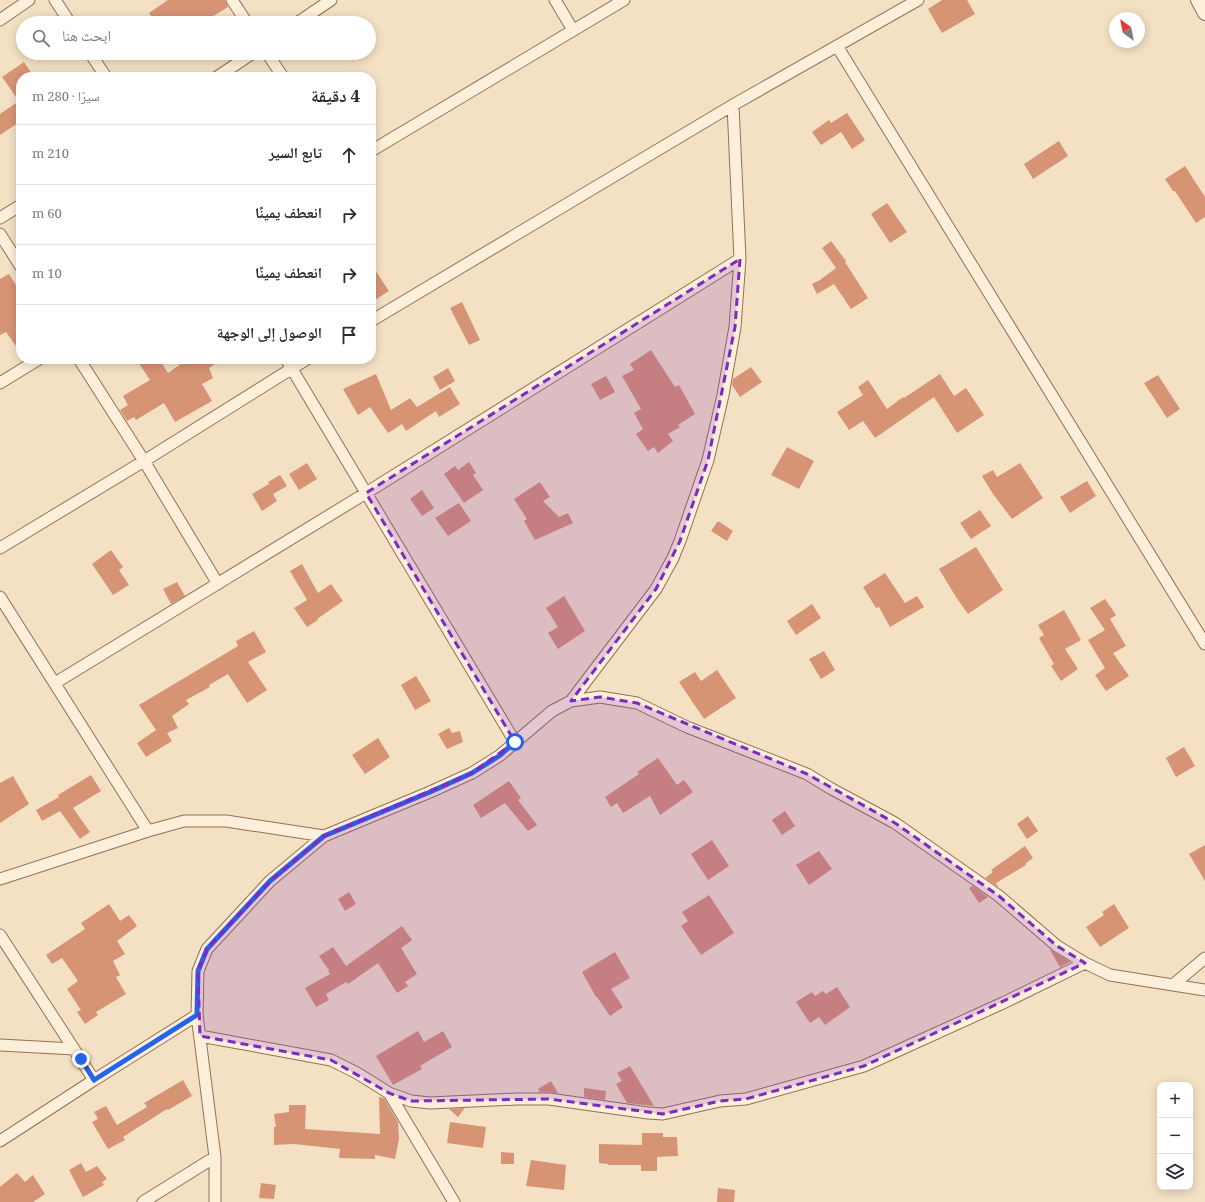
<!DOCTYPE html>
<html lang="ar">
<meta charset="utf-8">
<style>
body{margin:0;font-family:Georgia,"Noto Naskh Arabic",serif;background:#f7f7f7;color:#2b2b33;direction:rtl}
.controls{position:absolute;right:12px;bottom:12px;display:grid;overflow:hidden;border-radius:8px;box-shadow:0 2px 10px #0003}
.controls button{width:36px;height:36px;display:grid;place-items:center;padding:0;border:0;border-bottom:1px solid #e1e1e2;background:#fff;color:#2b2b33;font:20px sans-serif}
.compass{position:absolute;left:1109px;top:12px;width:36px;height:36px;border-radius:50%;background:#fff;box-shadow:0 2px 10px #0003;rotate:328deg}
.stop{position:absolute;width:12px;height:12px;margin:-9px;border:3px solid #2563eb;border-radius:50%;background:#fff}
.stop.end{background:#2563eb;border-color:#fff;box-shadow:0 1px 4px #0008}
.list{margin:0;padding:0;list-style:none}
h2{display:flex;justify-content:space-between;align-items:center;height:52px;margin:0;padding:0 16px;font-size:17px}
h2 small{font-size:13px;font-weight:400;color:#7c7c81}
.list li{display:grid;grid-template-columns:26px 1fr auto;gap:12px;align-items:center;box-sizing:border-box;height:60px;padding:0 16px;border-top:1px solid #e1e1e2}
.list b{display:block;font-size:15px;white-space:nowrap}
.list em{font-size:13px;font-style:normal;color:#7c7c81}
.icon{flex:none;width:22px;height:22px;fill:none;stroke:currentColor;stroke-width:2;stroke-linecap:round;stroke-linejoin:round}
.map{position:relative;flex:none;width:1205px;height:1202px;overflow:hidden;direction:ltr}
.search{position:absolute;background:#fff;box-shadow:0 2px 10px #0003;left:16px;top:16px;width:360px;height:44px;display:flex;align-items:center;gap:10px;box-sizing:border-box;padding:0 14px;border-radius:22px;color:#7c7c81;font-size:15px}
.panel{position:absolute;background:#fff;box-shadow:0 2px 10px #0003;left:16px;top:72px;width:360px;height:292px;border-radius:16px;direction:rtl}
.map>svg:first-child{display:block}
.building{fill:#d79475}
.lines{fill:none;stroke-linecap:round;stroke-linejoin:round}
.minor-casing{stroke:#917157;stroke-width:13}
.tertiary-casing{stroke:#917157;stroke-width:16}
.minor{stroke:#fdefd9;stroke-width:11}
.tertiary{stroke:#fdefd9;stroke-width:14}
.route{stroke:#2563eb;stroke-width:5}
.marked{fill:#7b2cbf;fill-opacity:0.2;stroke:#7b2cbf;stroke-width:3;stroke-dasharray:8 5;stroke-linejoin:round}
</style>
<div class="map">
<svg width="1205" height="1202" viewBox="0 0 1205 1202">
<rect width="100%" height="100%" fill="#f4e1c4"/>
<!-- building -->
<path class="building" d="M 168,0 L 225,0 L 228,7 L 210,18 L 214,23 L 156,23 L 149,13 Z
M 942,0 L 967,0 L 975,14 L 942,33 L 928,9 Z
M 24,62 L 34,77 L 21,77 L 21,121 L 0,135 L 0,114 L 19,101 L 2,77 Z
M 847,113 L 865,140 L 852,149 L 841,132 L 821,145 L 812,132 L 829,120 L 831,123 Z
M 1059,141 L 1068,156 L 1033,179 L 1024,164 Z
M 1185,166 L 1205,197 L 1205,217 L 1196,223 L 1175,191 L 1173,191 L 1165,179 Z
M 887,203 L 907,232 L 890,243 L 871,214 Z
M 831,241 L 846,261 L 845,262 L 868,298 L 851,309 L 834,284 L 817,294 L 812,284 L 820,280 L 844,262 L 836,268 L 822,248 Z
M 371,264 L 389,291 L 375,300 L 371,294 Z
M 9,274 L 21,293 L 21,353 L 6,332 L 0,335 L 0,279 Z
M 462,302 L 480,340 L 469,345 L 450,308 Z
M 651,350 L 675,387 L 679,385 L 695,414 L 678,425 L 680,427 L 668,434 L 673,441 L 658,453 L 654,447 L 648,451 L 636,434 L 643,429 L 634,413 L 641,409 L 622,376 L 634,370 L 630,364 Z
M 136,359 L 159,359 L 168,373 L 188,359 L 223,359 L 209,368 L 213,378 L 202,384 L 212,401 L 175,422 L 164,403 L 136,420 L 134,417 L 127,421 L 120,410 L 128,405 L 123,396 L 150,380 Z
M 751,367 L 762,382 L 740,397 L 732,385 L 733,379 Z
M 448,368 L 455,381 L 440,390 L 433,377 Z
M 376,374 L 391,410 L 410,398 L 417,407 L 450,387 L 460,404 L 439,417 L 436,411 L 406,431 L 402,424 L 388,433 L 370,407 L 358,415 L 343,389 Z
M 940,374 L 954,396 L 966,388 L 984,415 L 957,433 L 934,397 L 875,438 L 863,421 L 849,430 L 837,412 L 863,395 L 858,387 L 868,380 L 887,409 L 903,397 L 904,398 Z
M 1158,375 L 1180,409 L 1167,418 L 1144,383 Z
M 606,376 L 615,392 L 600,400 L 591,384 Z
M 787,447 L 814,461 L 799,489 L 771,475 Z
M 469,462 L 476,473 L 473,475 L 483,490 L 464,503 L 444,474 L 455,466 L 458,470 Z
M 307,463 L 317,479 L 299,490 L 289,474 Z
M 1020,463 L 1043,498 L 1012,519 L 993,494 L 982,476 L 993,470 L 997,477 Z
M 280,475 L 287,486 L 273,494 L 277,501 L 262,511 L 252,494 L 269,484 L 268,482 Z
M 1087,481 L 1096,496 L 1070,513 L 1060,497 Z
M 540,482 L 550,497 L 543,501 L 559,517 L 568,513 L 573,523 L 535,540 L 524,521 L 527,519 L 514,499 Z
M 422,490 L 434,508 L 422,516 L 410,499 Z
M 459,503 L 471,521 L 448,536 L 435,518 Z
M 980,510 L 991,526 L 971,539 L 960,523 Z
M 718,521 L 733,531 L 727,541 L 711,531 Z
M 976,547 L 1003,590 L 968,614 L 956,597 L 939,569 Z
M 111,550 L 123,567 L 119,570 L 129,585 L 113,595 L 92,564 Z
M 302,564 L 318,593 L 331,584 L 343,601 L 317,619 L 318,620 L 307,627 L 294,608 L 307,600 L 290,571 Z
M 885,573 L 905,603 L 917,596 L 924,607 L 890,627 L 879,607 L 876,608 L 863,587 Z
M 177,582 L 185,596 L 171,604 L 163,589 Z
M 564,596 L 585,631 L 558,649 L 548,633 L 558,627 L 546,608 Z
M 1105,599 L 1116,615 L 1110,619 L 1126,646 L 1113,653 L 1129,676 L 1106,691 L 1095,675 L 1105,668 L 1088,640 L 1105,630 L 1090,608 Z
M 812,604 L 821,618 L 796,635 L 787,621 Z
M 1064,610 L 1081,640 L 1065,649 L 1078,669 L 1061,681 L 1051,666 L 1054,664 L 1039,638 L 1044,635 L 1038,625 Z
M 254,631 L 266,652 L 248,662 L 267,690 L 247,703 L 228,674 L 209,685 L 210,687 L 186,700 L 189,704 L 172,716 L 178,728 L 167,733 L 172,741 L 146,757 L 137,743 L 156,730 L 139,705 L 238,646 L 236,641 Z
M 824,651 L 835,670 L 821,679 L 809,659 Z
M 717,670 L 736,698 L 704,719 L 679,682 L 695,672 L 701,681 Z
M 416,676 L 431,701 L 415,710 L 401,685 Z
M 449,728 L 452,733 L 460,731 L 463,742 L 447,749 L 438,734 Z
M 378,738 L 390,757 L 365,774 L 352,755 Z
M 1184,747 L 1195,766 L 1176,777 L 1166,758 Z
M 658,758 L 677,785 L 684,780 L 693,792 L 660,815 L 650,796 L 623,813 L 617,803 L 611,807 L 605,797 L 639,774 L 637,772 Z
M 91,775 L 101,791 L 73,808 L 90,832 L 80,839 L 60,811 L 42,821 L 36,810 L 59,797 L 58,795 Z
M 13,776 L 29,804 L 0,823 L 0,783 Z
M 509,781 L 521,798 L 518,800 L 537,825 L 528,831 L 505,803 L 481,818 L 473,805 Z
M 785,811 L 795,826 L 782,835 L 772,820 Z
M 1028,816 L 1038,831 L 1027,839 L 1017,824 Z
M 712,840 L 729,866 L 708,880 L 691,854 Z
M 1205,845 L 1205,881 L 1189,854 Z
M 1025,846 L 1033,858 L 1025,864 L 1026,865 L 996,883 L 998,887 L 985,878 L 993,872 L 991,870 Z
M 819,851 L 832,869 L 809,885 L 796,865 Z
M 973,886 L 988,897 L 979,903 L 969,888 Z
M 349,892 L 356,904 L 345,911 L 338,899 Z
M 709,895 L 734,933 L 701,955 L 681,926 L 688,921 L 682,912 Z
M 109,904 L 120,921 L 129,915 L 137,926 L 117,941 L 125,954 L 113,961 L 120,975 L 116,977 L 126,994 L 96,1012 L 98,1015 L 85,1024 L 77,1012 L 81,1010 L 67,989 L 78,981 L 62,958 L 52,964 L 46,955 L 85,929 L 81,923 Z
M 1114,904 L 1129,928 L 1100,947 L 1086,927 L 1104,915 L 1102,912 Z
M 402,926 L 412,940 L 401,948 L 417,974 L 405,982 L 408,986 L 397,993 L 378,963 L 348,984 L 346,982 L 326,994 L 329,1000 L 316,1007 L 305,988 L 330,974 L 328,971 L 329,970 L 319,956 L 333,947 L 346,966 Z
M 1050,950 L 1051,950 L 1070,962 L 1060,967 Z
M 615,952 L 630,978 L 611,989 L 623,1007 L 610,1016 L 597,997 L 596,997 L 582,972 Z
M 837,987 L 850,1007 L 825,1025 L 819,1017 L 810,1023 L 796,1002 L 812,992 L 815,996 L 823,991 L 826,994 Z
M 418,1031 L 424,1042 L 443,1031 L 452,1047 L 420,1066 L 422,1069 L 393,1085 L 376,1056 Z
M 630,1066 L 654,1106 L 627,1103 L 616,1084 L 622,1081 L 617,1073 Z
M 183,1080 L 192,1096 L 168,1110 L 167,1109 L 123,1137 L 125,1140 L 108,1149 L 92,1122 L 98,1119 L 94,1112 L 106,1106 L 117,1125 L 147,1107 L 144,1103 Z
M 551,1081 L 558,1093 L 540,1092 L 538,1089 Z
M 584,1088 L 606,1091 L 605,1100 L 584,1097 Z
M 379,1097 L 384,1098 L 398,1122 L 399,1139 L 395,1159 L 375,1155 L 375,1159 L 339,1158 L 340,1149 L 294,1144 L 274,1145 L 274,1127 L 276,1127 L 274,1114 L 289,1112 L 289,1105 L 306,1105 L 305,1129 L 380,1134 Z
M 449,1109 L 464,1108 L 464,1109 L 458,1117 Z
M 450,1122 L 486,1127 L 483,1148 L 447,1143 Z
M 642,1133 L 663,1133 L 663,1137 L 677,1137 L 678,1156 L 657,1157 L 657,1171 L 641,1171 L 641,1165 L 608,1165 L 608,1164 L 599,1163 L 599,1144 L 642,1145 Z
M 501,1152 L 514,1153 L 514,1164 L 501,1164 Z
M 531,1160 L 566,1165 L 564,1190 L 526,1186 Z
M 81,1163 L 86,1172 L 97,1166 L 107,1179 L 102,1182 L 104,1185 L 83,1197 L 69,1170 Z
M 17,1173 L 25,1182 L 33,1175 L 45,1194 L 33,1202 L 0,1202 L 0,1187 Z
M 261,1183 L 276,1185 L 274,1199 L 259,1198 Z
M 718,1188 L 735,1190 L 734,1202 L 717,1202 Z"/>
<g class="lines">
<!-- minor casing -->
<g class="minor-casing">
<path id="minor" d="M 55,0 L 70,23
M 232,0 L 247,23
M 555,0 L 573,30
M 0,20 L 29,0
M 297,23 L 331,0
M 837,46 L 1205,644
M 90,53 L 106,77
M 267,53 L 283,77
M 217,77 L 253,53
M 371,151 L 624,0
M 0,218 L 21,205
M 0,234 L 21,267
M 371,321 L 733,105 L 918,0
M 79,359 L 144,461 L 218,584
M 286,359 L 515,742
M 0,383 L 39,359
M 0,548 L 144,461 L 307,359
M 0,597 L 148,831
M 55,683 L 366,493 L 740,259
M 571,701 L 656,589 L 673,558 L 680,541 L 708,460 L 723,395 L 735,327 L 740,259 L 733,105
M 0,879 L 148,831 L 184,821 L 226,821 L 324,836
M 0,935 L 94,1080 L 0,1141
M 1174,984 L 1205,958
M 200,1036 L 331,1060 L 357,1073 L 389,1093 L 411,1101 L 430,1103 L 517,1099 L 549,1099 L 648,1113 L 663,1114 L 720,1101 L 746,1099 L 864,1066 L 1003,1003 L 1085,963
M 0,1045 L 74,1049
M 94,1080 L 197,1015
M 389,1093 L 454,1202
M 143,1202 L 215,1157
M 215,1202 L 215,1157 L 197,1015 L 198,971 L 207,949 L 270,881 L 324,836 L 430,792 L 472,773 L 499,756 L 552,711 L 571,701 L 600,697 L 637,703 L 687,727 L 807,774 L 830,788 L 895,823 L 999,896 L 1057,946 L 1085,963 L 1110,975 L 1205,990"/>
</g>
<!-- tertiary casing -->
<g class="tertiary-casing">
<path id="tertiary" d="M 1198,0 L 1205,13"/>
</g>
<!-- minor -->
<use href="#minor" class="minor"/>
<!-- tertiary -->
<use href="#tertiary" class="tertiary"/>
</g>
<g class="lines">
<!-- route -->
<path class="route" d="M 81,1059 L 94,1080 L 197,1015 L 198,971 L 207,949 L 270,881 L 324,836 L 430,792 L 472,773 L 499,756 L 515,742"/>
</g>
<!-- marked area -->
<path class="marked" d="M 740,259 L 735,327 L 708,460 L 680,541 L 656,589 L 571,701 L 600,697 L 637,703 L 807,774 L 895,823 L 999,896 L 1057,946 L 1085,963 L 864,1066 L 746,1099 L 720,1101 L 663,1114 L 549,1099 L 411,1101 L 389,1093 L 331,1060 L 200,1036 L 198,971 L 207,949 L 270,881 L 324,836 L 472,773 L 515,742 L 366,493 Z"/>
</svg>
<div class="controls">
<button>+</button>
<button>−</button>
<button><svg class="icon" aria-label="layers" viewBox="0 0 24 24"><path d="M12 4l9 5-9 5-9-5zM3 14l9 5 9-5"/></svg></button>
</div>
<svg class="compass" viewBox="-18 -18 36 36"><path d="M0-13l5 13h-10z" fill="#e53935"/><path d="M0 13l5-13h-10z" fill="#7c7c81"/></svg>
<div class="stop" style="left:515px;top:742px"></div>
<div class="stop end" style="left:81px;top:1059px"></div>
<div class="search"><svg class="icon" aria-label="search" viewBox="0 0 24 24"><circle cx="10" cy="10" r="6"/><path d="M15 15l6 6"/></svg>ابحث هنا</div>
<section class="panel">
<h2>4 دقيقة<small>سيرًا · 280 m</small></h2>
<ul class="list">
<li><svg class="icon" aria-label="ahead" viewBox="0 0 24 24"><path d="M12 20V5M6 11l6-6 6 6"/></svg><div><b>تابع السير</b></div><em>210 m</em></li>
<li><svg class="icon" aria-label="right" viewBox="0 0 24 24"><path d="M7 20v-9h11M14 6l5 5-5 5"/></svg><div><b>انعطف يمينًا</b></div><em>60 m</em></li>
<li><svg class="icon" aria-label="right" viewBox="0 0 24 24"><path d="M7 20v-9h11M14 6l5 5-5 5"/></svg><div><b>انعطف يمينًا</b></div><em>10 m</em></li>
<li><svg class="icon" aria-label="arrive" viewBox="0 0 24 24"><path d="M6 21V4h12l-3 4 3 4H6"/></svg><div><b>الوصول إلى الوجهة</b></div></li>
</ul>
</section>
</div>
